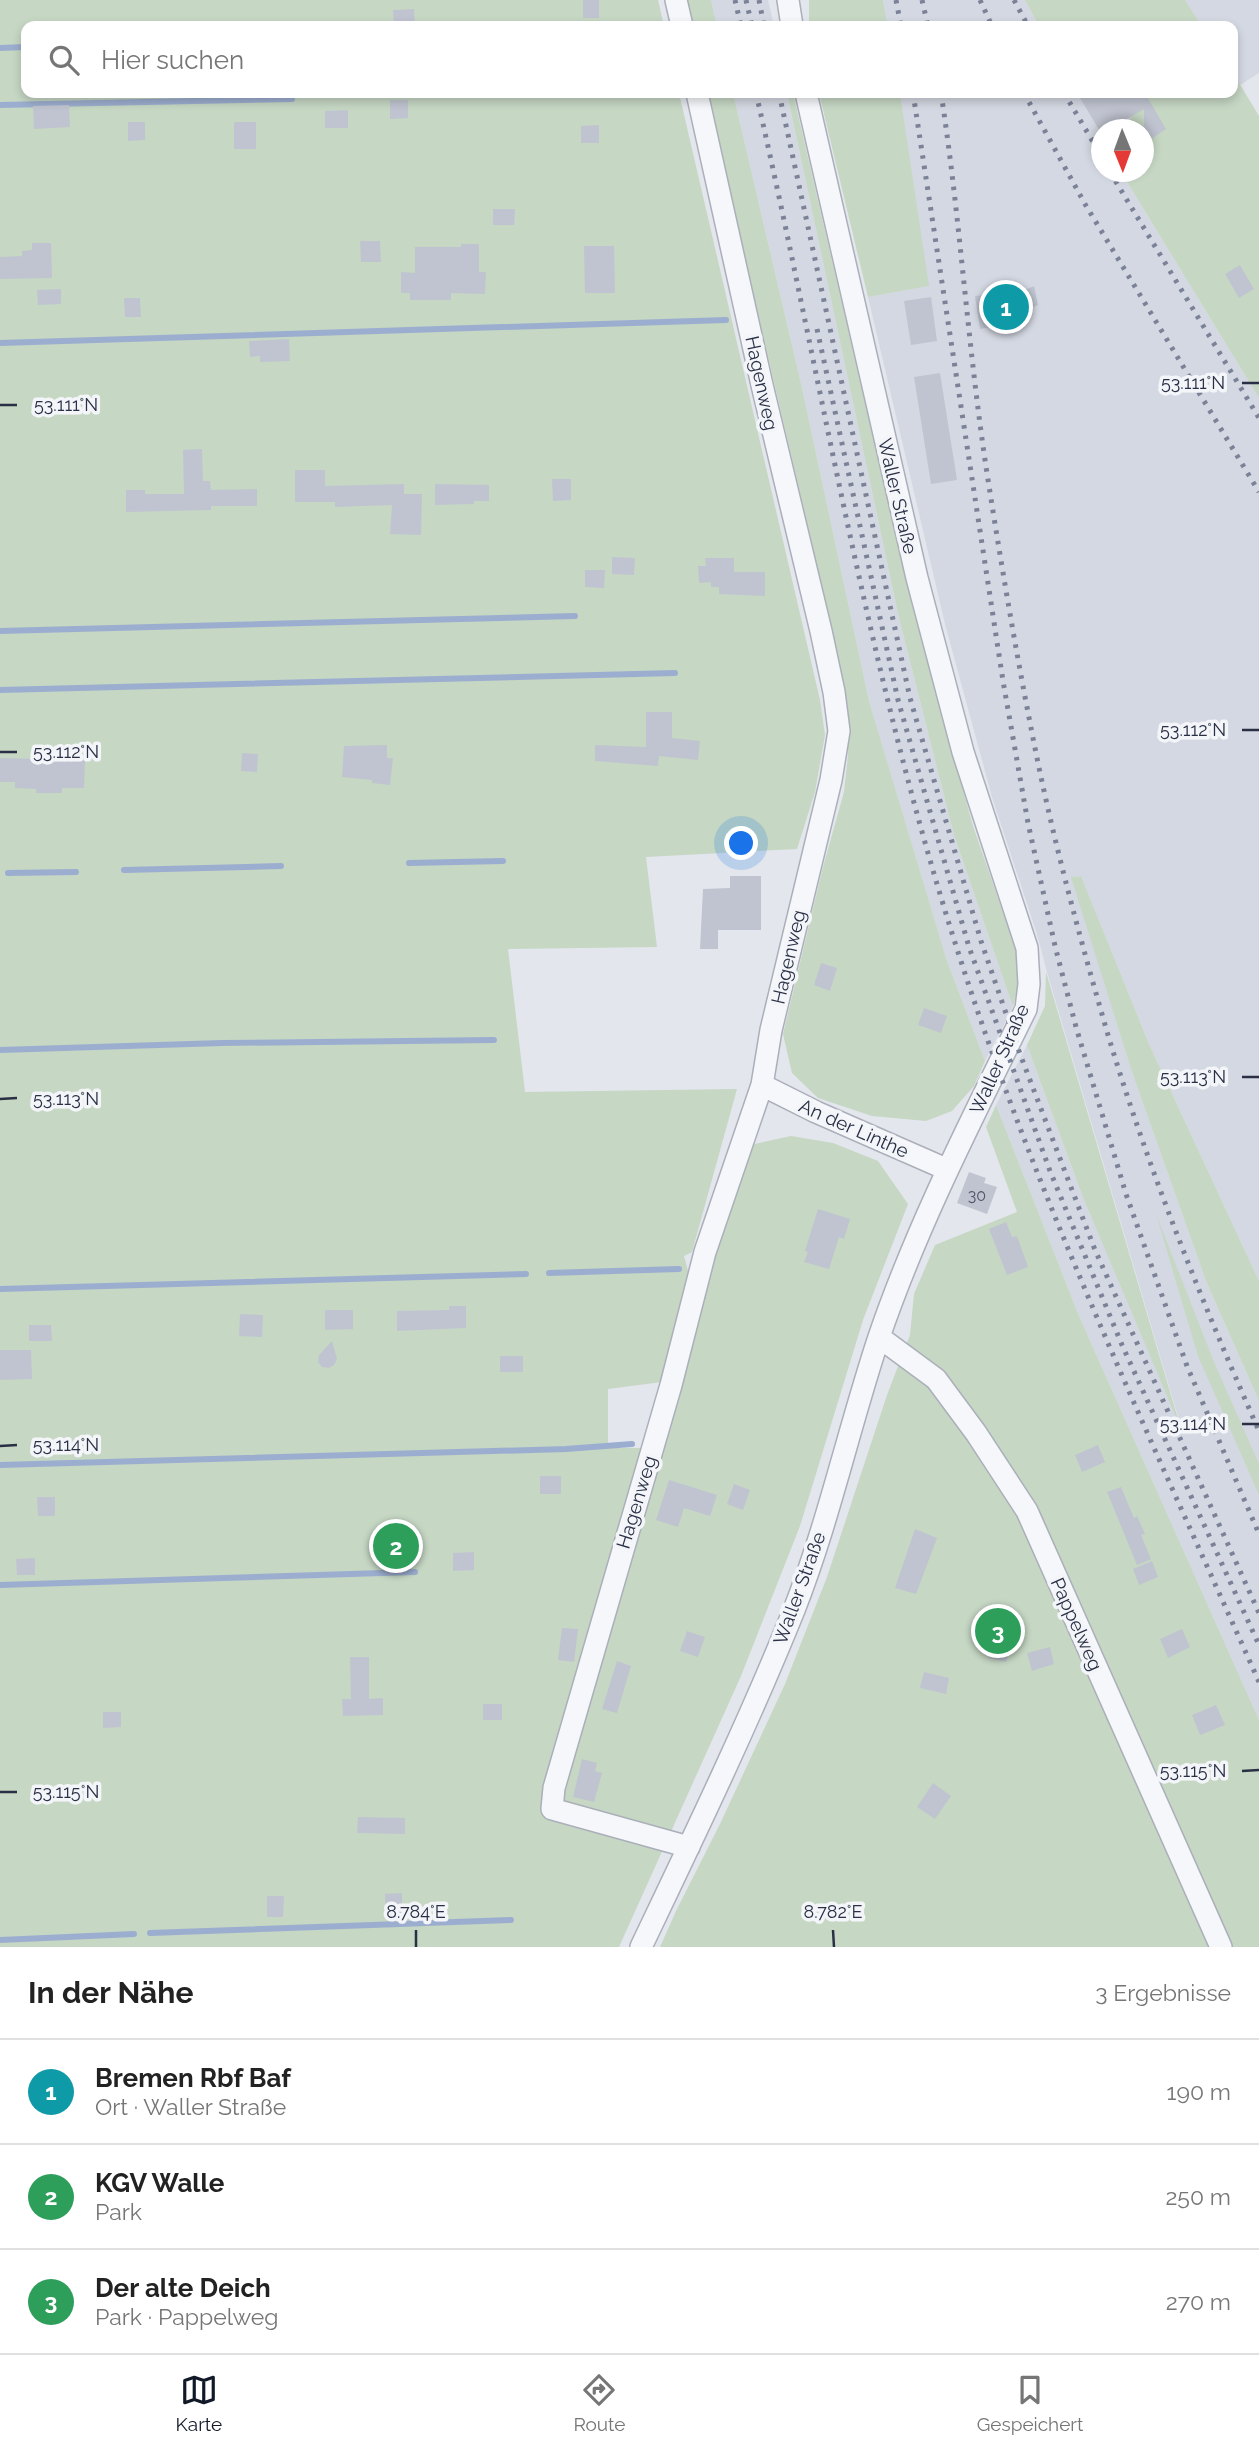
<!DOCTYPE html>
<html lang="de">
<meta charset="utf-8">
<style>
body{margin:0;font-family:Raleway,sans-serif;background:#f2f2f2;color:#222}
.compass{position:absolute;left:1091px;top:119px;width:63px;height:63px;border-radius:50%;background:#fff;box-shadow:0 4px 10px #0003;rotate:179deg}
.you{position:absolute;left:742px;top:844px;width:24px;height:24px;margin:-18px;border:5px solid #fff;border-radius:50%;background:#1a73e8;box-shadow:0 0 0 10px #1a73e833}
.badge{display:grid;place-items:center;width:46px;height:46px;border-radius:50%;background:#111827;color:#fff;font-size:23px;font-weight:700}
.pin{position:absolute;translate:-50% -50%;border:4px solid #fff;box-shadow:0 2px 7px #0006}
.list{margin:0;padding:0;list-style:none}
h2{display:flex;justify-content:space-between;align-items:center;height:91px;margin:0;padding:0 28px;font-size:30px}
h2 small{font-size:23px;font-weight:400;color:#767676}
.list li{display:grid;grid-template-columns:46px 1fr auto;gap:21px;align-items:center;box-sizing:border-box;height:105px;padding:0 28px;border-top:2px solid #e0e0e0}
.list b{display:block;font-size:26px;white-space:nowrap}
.list p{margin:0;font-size:23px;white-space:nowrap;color:#767676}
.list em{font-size:23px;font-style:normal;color:#767676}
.icon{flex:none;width:38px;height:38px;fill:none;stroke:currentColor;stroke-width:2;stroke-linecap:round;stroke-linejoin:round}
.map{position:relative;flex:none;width:1259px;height:1947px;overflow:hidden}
.search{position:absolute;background:#fff;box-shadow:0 4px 10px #0003;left:21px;right:21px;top:21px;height:77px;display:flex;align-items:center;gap:18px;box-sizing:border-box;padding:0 24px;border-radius:14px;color:#767676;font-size:26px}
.sheet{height:406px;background:#fff}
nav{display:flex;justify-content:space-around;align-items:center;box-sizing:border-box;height:98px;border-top:2px solid #e0e0e0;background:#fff;font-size:19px;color:#767676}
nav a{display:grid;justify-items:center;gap:4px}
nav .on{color:#111827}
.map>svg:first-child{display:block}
.built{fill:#d4d8e2}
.green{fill:#c6d7c4}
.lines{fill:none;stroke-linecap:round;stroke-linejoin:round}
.stream{stroke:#9caecf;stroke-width:6}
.building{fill:#c0c4d0}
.minor-casing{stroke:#abafba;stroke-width:24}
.minor{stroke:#f6f7fa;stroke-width:21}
.rail{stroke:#7b8297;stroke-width:5;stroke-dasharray:3.5 7;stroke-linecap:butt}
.ticks{fill:none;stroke:#293046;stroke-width:2.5}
.labels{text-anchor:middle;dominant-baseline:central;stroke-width:7;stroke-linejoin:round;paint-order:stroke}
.number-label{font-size:16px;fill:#4f5568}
.street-label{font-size:19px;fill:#293046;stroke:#f3f5f9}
.ticks-label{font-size:18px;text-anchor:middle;fill:#293046;stroke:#f3f5f9;stroke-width:7;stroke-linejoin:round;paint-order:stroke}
</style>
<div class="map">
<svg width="1259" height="1947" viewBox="0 0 1259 1947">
<rect width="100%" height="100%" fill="#e3e6ec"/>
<!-- built -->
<path class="built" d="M 711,0 L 768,0 L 774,26 L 717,26 Z
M 883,0 L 1025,0 L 1039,26 L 888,26 Z
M 1185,0 L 1259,0 L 1259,73 L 1240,85 L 1233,73 L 1233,26 L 1202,26 Z
M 733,93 L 787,93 L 899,618 L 954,835 L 1013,1007 L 985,1061 L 947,961 L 869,701 L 802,388 Z
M 900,93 L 1115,93 L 1137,129 L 1102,130 L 1102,172 L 1121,172 L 1259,398 L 1259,1281 L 1149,1044 L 1081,876 L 1072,877 L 1132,1072 L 1206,1281 L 1259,1401 L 1259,1720 L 1079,1316 L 996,1105 L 1027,1045 L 1082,1195 L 1179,1420 L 1047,972 L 1037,934 L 992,797 L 945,624 L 868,297 L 928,286 Z"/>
<!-- green -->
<path class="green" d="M 0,0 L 658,0 L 664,26 L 26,26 L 26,93 L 679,93 L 820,700 L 825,735 L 815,792 L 797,849 L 646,857 L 657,947 L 508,949 L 525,1092 L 737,1089 L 692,1252 L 684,1256 L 690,1278 L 662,1382 L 608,1389 L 608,1448 L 661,1448 L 740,1172 L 750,1145 L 791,1136 L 833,1143 L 878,1161 L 908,1204 L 863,1320 L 800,1526 L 741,1676 L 619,1947 L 0,1947 Z
M 685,0 L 711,0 L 717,26 L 691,26 Z
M 809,0 L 883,0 L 888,26 L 809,26 Z
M 1025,0 L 1185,0 L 1202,26 L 1039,26 Z
M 1233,73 L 1259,116 L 1259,398 L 1121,172 L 1144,172 L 1144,130 L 1137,129 L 1115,93 L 1233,93 Z
M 706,93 L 733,93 L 802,388 L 869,701 L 947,961 L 985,1061 L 974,1086 L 952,1111 L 926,1121 L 872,1116 L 818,1098 L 792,1073 L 783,1034 L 823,867 L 844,792 L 848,755 L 848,712 L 833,633 Z
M 787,93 L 793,93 L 911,601 L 973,826 L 1017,953 L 1018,986 L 1013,1007 L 954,835 L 899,618 Z
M 819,93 L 900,93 L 929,286 L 868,297 Z
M 1081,876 L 1149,1044 L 1259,1281 L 1259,1401 L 1206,1281 L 1132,1072 L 1071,877 Z
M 1046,972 L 1181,1429 L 1082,1195 L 1027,1045 L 1045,1006 Z
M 996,1105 L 1079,1316 L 1259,1720 L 1259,1947 L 660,1947 L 676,1911 L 720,1824 L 785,1684 L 827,1577 L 887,1395 L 910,1335 L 914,1294 L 935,1245 L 1017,1212 L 986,1127 Z
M 1156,1214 L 1214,1362 L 1259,1464 L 1259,1495 L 1198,1356 Z"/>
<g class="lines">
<!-- stream -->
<path class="stream" d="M 0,48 L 26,47
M 0,105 L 292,99
M 0,343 L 726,320
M 0,631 L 575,616
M 0,690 L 675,673
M 409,863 L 503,861
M 124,870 L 281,866
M 8,873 L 76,872
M 0,1050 L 222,1043 L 494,1040
M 549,1273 L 679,1269
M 0,1289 L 526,1274
M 0,1465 L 566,1449 L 632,1444
M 0,1585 L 415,1572
M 150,1933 L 511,1920
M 0,1940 L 134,1934"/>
</g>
<!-- building -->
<path class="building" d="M 583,0 L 599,0 L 599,18 L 583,18 Z
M 414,9 L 415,26 L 394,26 L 393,10 Z
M 1077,93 L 1145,93 L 1166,129 L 1144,144 L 1144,109 L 1108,130 L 1102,130 L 1101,133 Z
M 390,100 L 408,100 L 408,118 L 390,119 Z
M 69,105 L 70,127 L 34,129 L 33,106 Z
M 348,110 L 348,128 L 325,128 L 325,111 Z
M 128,122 L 145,122 L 145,140 L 128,141 Z
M 234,122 L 256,122 L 256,149 L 234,149 Z
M 599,125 L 599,143 L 581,143 L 581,126 Z
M 493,209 L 515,209 L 514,225 L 493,225 Z
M 360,241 L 380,241 L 381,262 L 361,262 Z
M 32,243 L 51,243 L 52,278 L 0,279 L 0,257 L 22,256 L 22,251 L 32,250 Z
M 461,244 L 479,244 L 479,272 L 486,272 L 485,294 L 451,293 L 451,300 L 410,300 L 410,293 L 401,293 L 401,272 L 415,273 L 415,247 L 461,247 Z
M 584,246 L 614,246 L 615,293 L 585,293 Z
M 1240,265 L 1254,289 L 1239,298 L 1225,274 Z
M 1034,286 L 1038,305 L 997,324 L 997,326 L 980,329 L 975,296 L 993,294 L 994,304 Z
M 61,289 L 61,304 L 38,305 L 37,290 Z
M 931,297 L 937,341 L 911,345 L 904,301 Z
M 124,298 L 140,298 L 141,317 L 125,317 Z
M 289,339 L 290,361 L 260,362 L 260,356 L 250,357 L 249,341 Z
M 940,373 L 957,480 L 931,484 L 914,377 Z
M 202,449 L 203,481 L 210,481 L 211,490 L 257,489 L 257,506 L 211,506 L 211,510 L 126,512 L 126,490 L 145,490 L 145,494 L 184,494 L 183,450 Z
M 295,470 L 325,470 L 325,486 L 404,484 L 404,494 L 422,494 L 421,535 L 390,534 L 392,505 L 335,507 L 335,502 L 295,502 Z
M 552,479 L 571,479 L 571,500 L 553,501 Z
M 435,484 L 489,485 L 489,501 L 474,501 L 474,504 L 435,505 Z
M 612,557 L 635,558 L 634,575 L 612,574 Z
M 705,558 L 734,558 L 734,572 L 765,572 L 765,596 L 719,594 L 719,587 L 711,587 L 711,582 L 699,583 L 698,566 L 706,566 Z
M 585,570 L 605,570 L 604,588 L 585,587 Z
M 646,712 L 672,712 L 672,738 L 700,741 L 698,760 L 659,756 L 658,766 L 595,761 L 595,745 L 646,747 Z
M 387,745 L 387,758 L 393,758 L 390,785 L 372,783 L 372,780 L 342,777 L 344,746 Z
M 242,753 L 258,754 L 257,772 L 241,771 Z
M 0,758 L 85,760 L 84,788 L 62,788 L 62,793 L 36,793 L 36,789 L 15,788 L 15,782 L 0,782 Z
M 730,876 L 761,876 L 761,930 L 718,930 L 718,949 L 700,949 L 703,889 L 730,888 Z
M 821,963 L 837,968 L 830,991 L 814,985 Z
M 924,1008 L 947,1016 L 941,1033 L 918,1025 Z
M 969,1172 L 986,1178 L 984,1183 L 997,1187 L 987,1214 L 957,1203 Z
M 818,1209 L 850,1219 L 844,1239 L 839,1237 L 829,1269 L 804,1262 L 808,1252 L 805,1251 Z
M 1006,1222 L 1012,1237 L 1017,1236 L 1028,1267 L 1007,1275 L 989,1229 Z
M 449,1306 L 466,1306 L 466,1328 L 397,1331 L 397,1311 L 449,1310 Z
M 325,1310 L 353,1310 L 353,1329 L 325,1330 Z
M 240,1314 L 263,1315 L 262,1337 L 239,1336 Z
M 29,1325 L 51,1325 L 52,1341 L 29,1341 Z
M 332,1341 L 337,1359 L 334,1365 L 329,1368 L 322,1367 L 318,1362 L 319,1355 Z
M 0,1350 L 31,1350 L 32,1379 L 0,1380 Z
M 500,1356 L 523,1356 L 523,1372 L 500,1372 Z
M 1098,1445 L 1105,1462 L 1082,1472 L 1075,1455 Z
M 540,1476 L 561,1476 L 561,1494 L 540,1494 Z
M 669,1480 L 717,1495 L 710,1516 L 684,1508 L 678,1527 L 656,1520 Z
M 734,1484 L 750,1490 L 743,1510 L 727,1504 Z
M 1121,1487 L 1134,1518 L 1137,1516 L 1145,1534 L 1141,1535 L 1151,1559 L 1137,1565 L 1107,1492 Z
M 37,1497 L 55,1497 L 55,1516 L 38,1516 Z
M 915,1529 L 937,1538 L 916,1594 L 895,1588 Z
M 474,1552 L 474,1570 L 453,1571 L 453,1553 Z
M 35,1558 L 35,1575 L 17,1575 L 16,1559 Z
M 1152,1561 L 1158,1577 L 1139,1585 L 1133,1569 Z
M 562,1628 L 578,1629 L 574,1662 L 558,1660 Z
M 1182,1629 L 1190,1647 L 1168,1658 L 1160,1639 Z
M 687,1631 L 705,1637 L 698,1657 L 680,1651 Z
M 995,1636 L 1013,1640 L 1006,1662 L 989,1658 Z
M 1050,1647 L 1054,1664 L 1032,1671 L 1027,1653 Z
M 350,1657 L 369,1657 L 369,1699 L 383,1698 L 383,1715 L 343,1716 L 342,1699 L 351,1699 Z
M 617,1661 L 631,1666 L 617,1713 L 602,1709 Z
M 924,1672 L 949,1678 L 946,1694 L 920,1688 Z
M 483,1704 L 502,1704 L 502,1720 L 483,1720 Z
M 1216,1705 L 1225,1725 L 1200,1735 L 1192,1715 Z
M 103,1712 L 121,1712 L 121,1727 L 103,1728 Z
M 582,1759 L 597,1763 L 595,1771 L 602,1773 L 594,1802 L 573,1797 Z
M 933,1783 L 951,1796 L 935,1819 L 917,1807 Z
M 358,1817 L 405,1818 L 405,1834 L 357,1833 Z
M 402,1893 L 402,1913 L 386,1913 L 385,1894 Z
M 267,1896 L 284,1896 L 283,1917 L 267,1917 Z"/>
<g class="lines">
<!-- minor casing -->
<g class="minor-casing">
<path id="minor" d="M 676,0 L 682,26
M 788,0 L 792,26
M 762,1085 L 816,1112 L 946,1169
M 879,1337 L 936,1379 L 976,1433 L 1027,1511 L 1221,1947
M 689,1847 L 552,1809 L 554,1788 L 671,1385 L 705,1252 L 762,1085 L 771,1030 L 831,780 L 839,731 L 834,692 L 821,631 L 762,385 L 697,93
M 641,1947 C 694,1836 748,1724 794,1610 C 829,1521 849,1427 879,1337 C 918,1223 973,1117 1026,1009 L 1029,984 L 1027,948 L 963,752 L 917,578 L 806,93"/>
</g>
<!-- minor -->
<use href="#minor" class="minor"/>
<!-- rail -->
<path class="rail" d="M 735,0 L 741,26
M 746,0 L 752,26
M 759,0 L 764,26
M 896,0 L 901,26
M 922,0 L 928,26
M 980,0 L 992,26
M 1014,0 L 1028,26
M 756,93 C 822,381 867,669 958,952 C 1038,1202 1152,1442 1259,1682
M 779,93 L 910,698 L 981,941 L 1020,1054 L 1095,1250 L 1259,1613
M 913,93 L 1003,681 L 1028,823 L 1055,946 L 1076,1027 L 1126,1194 L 1187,1366 L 1259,1534
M 941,93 C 961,223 968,355 989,486 C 1003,575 1018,664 1036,753 C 1055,847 1081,942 1108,1035 C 1149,1171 1202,1302 1259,1431
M 1024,93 L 1085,204 L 1259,492
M 1064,93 L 1102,157
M 1110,172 L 1259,418
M 817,329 L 898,700 L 969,947 L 1050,1171 L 1122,1345 L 1259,1645"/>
</g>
<!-- ticks -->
<path class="ticks" d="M 1242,383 L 1259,383M 0,405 L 17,405M 1242,730 L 1259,730M 0,752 L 17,752M 1242,1077 L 1259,1077M 0,1099 L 17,1098M 1242,1424 L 1259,1424M 0,1446 L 17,1445M 1242,1771 L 1259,1770M 0,1792 L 17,1792M 416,1930 L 416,1947M 833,1930 L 834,1947"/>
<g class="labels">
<!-- number labels -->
<g class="number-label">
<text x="977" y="1195">30</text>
</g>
<!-- street labels -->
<g class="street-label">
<text transform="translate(762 383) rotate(78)">Hagenweg</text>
<text transform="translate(898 496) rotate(77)">Waller Straße</text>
<text transform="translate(788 957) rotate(-77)">Hagenweg</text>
<text transform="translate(999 1059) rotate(-66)">Waller Straße</text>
<text transform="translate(854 1128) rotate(24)">An der Linthe</text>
<text transform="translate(636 1502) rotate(-73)">Hagenweg</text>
<text transform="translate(799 1588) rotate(-70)">Waller Straße</text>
<text transform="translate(1077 1624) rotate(66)">Pappelweg</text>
</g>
</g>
<g class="ticks-label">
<text x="1193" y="389">53.111°N</text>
<text x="66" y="411">53.111°N</text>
<text x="1193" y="736">53.112°N</text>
<text x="66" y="758">53.112°N</text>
<text x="1193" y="1083">53.113°N</text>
<text x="66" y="1105">53.113°N</text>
<text x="1193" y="1430">53.114°N</text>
<text x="66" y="1451">53.114°N</text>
<text x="1193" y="1777">53.115°N</text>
<text x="66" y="1798">53.115°N</text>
<text x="416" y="1918">8.784°E</text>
<text x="833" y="1918">8.782°E</text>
</g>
</svg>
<svg class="compass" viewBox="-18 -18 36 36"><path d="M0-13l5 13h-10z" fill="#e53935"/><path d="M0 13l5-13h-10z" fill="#767676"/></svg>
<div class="you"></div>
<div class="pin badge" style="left:1006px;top:307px;background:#0f9aa8">1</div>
<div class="pin badge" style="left:396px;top:1546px;background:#2e9e5b">2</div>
<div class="pin badge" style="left:998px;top:1631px;background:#2e9e5b">3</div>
<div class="search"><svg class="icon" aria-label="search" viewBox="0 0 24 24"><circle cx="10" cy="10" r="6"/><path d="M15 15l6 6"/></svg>Hier suchen</div>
</div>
<section class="sheet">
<h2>In der Nähe<small>3 Ergebnisse</small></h2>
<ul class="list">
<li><span class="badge" style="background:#0f9aa8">1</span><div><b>Bremen Rbf Baf</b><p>Ort · Waller Straße</p></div><em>190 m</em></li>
<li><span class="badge" style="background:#2e9e5b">2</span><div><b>KGV Walle</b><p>Park</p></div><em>250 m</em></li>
<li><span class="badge" style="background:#2e9e5b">3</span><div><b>Der alte Deich</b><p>Park · Pappelweg</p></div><em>270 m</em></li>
</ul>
</section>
<nav>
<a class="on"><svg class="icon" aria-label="map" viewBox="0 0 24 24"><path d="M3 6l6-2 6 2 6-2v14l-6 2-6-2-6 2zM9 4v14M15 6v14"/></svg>Karte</a>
<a><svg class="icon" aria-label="directions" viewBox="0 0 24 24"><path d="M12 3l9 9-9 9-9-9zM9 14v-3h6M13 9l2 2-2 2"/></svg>Route</a>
<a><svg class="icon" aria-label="saved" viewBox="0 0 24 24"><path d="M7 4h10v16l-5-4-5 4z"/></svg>Gespeichert</a>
</nav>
